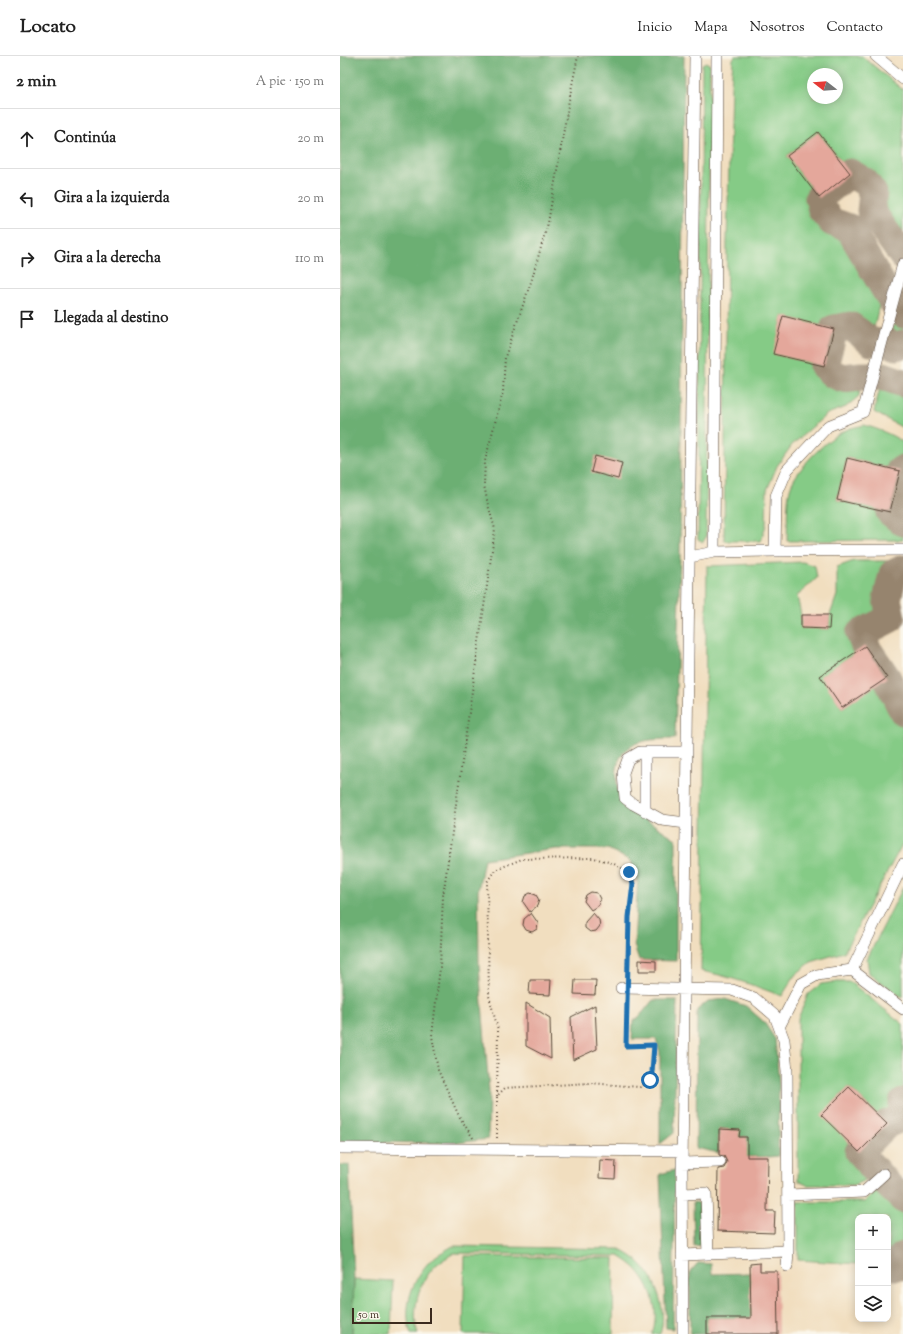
<!DOCTYPE html>
<html lang="es">
<meta charset="utf-8">
<style>
body{margin:0;font-family:"Sorts Mill Goudy",serif;background:#f2f2f2;color:#222}
.controls{position:absolute;right:12px;bottom:12px;display:grid;overflow:hidden;border-radius:8px;box-shadow:0 2px 10px #0003}
.controls button{width:36px;height:36px;display:grid;place-items:center;padding:0;border:0;border-bottom:1px solid #e0e0e0;background:#fff;color:#222;font:20px sans-serif}
.compass{position:absolute;left:467px;top:12px;width:36px;height:36px;border-radius:50%;background:#fff;box-shadow:0 2px 10px #0003;rotate:287deg}
.scale{position:absolute;left:12px;bottom:10px;width:80px;box-sizing:border-box;padding-left:4px;border:2px solid #3b2a1e;border-top:0;font-size:11px;line-height:14px;white-space:nowrap;color:#3b2a1e;-webkit-text-stroke:3px #fbf7ec;paint-order:stroke}
.stop{position:absolute;width:12px;height:12px;margin:-9px;border:3px solid #1f6fb2;border-radius:50%;background:#fff}
.stop.end{background:#1f6fb2;border-color:#fff;box-shadow:0 1px 4px #0008}
.list{margin:0;padding:0;list-style:none}
h2{display:flex;justify-content:space-between;align-items:center;height:52px;margin:0;padding:0 16px;font-size:17px}
h2 small{font-size:13px;font-weight:400;color:#767676}
.list li{display:grid;grid-template-columns:26px 1fr auto;gap:12px;align-items:center;box-sizing:border-box;height:60px;padding:0 16px;border-top:1px solid #e0e0e0}
.list b{display:block;font-size:15px;white-space:nowrap}
.list em{font-size:13px;font-style:normal;color:#767676}
.icon{flex:none;width:22px;height:22px;fill:none;stroke:currentColor;stroke-width:2;stroke-linecap:round;stroke-linejoin:round}
.map{position:relative;flex:none;width:563px;height:1278px;overflow:hidden}
header{display:flex;align-items:center;gap:24px;box-sizing:border-box;height:56px;padding:0 20px;background:#fff;border-bottom:1px solid #e0e0e0}
header strong{font-size:19px}
nav{display:flex;gap:22px;margin-inline-start:auto;font-size:14px}
main{display:flex}
aside{flex:1;background:#fff}
.map>svg:first-child{display:block}
.green{fill:#85cb86;stroke:#607a52;fill-rule:evenodd}
.forest{fill:#6caf73;stroke:#546c48}
.lines{fill:none;stroke-linecap:round;stroke-linejoin:round}
.taxiway{stroke:#96846e;stroke-width:29}
.building{fill:#e4a79b}
.minor-casing{stroke:#564536;stroke-width:12}
.path{stroke:#564536;stroke-width:2;stroke-dasharray:1 3;stroke-linecap:butt}
.minor{stroke:#fff;stroke-width:11}
.route{stroke:#1f6fb2;stroke-width:5}
</style>
<header>
<strong>Locato</strong>
<nav><a>Inicio</a><a>Mapa</a><a>Nosotros</a><a>Contacto</a></nav>
</header>
<main>
<aside>
<h2>2 min<small>A pie · 150 m</small></h2>
<ul class="list">
<li><svg class="icon" aria-label="ahead" viewBox="0 0 24 24"><path d="M12 20V5M6 11l6-6 6 6"/></svg><div><b>Continúa</b></div><em>20 m</em></li>
<li><svg class="icon" aria-label="left" viewBox="0 0 24 24"><path d="M17 20v-9H6M10 6l-5 5 5 5"/></svg><div><b>Gira a la izquierda</b></div><em>20 m</em></li>
<li><svg class="icon" aria-label="right" viewBox="0 0 24 24"><path d="M7 20v-9h11M14 6l5 5-5 5"/></svg><div><b>Gira a la derecha</b></div><em>110 m</em></li>
<li><svg class="icon" aria-label="arrive" viewBox="0 0 24 24"><path d="M6 21V4h12l-3 4 3 4H6"/></svg><div><b>Llegada al destino</b></div></li>
</ul>
</aside>
<div class="map">
<svg width="563" height="1278" viewBox="0 0 563 1278">
<rect width="100%" height="100%" fill="#fbf7ec"/>
<filter id="ink" filterUnits="userSpaceOnUse"><feTurbulence type="fractalNoise" baseFrequency=".025" numOctaves="2"/><feDisplacementMap in="SourceGraphic" scale="8" xChannelSelector="R" yChannelSelector="G"/><feConvolveMatrix kernelMatrix="1 2 1 2 8 2 1 2 1" color-interpolation-filters="sRGB"/></filter>
<filter id="wash" filterUnits="userSpaceOnUse"><feTurbulence type="fractalNoise" baseFrequency=".012" numOctaves="4" result="noise"/><feDisplacementMap in="SourceGraphic" scale="16" xChannelSelector="R" yChannelSelector="G"/><feGaussianBlur stdDeviation="0.9" result="paint"/><feColorMatrix in="noise" values="0 0 0 0 0 0 0 0 0 0 0 0 0 0 0 0 0 1.4 0 .05"/><feComposite in="paint" operator="in"/></filter>
<g filter="url(#wash)">
<rect width="100%" height="100%" fill="#f1debf"/>
<!-- green -->
<path class="green" d="M 395,0 L 522,0 L 563,34 L 563,175 L 559,193 L 531,155 L 533,137 L 525,126 L 510,117 L 478,76 L 447,100 L 479,142 L 482,154 L 492,166 L 509,172 L 543,230 L 531,286 L 520,277 L 510,270 L 494,273 L 443,260 L 434,298 L 484,310 L 493,318 L 503,322 L 521,320 L 519,340 L 506,351 L 487,358 L 470,373 L 452,389 L 437,410 L 427,434 L 426,469 L 421,485 L 384,485 L 387,186 L 391,29 L 393,3 ZM 473,18 L 497,18 L 497,42 L 473,42 Z
M 366,6 L 370,9 L 366,481 L 363,486 L 358,483 L 362,8 Z
M 558,253 L 563,258 L 563,288 L 556,290 L 548,287 Z
M 543,320 L 563,327 L 563,372 L 534,356 Z
M 524,369 C 538,373 551,378 563,386 L 563,413 L 560,415 L 507,402 L 497,444 L 550,456 L 563,466 L 563,484 L 447,485 C 448,468 446,449 450,433 C 455,414 488,381 506,374 C 511,371 518,371 524,369 Z
M 514,505 L 563,505 L 563,513 L 553,518 L 547,543 L 551,562 L 520,578 L 525,590 L 481,620 L 502,652 L 547,622 L 563,655 L 563,787 L 504,896 L 471,906 L 455,919 L 442,940 C 415,930 389,920 361,915 L 367,510 L 463,506 L 475,510 L 477,522 L 457,540 L 461,559 L 461,572 L 489,573 L 490,559 L 497,539 L 497,511 Z
M 563,831 L 563,942 L 529,917 L 527,903 Z
M 495,926 L 510,926 L 563,968 L 563,1061 L 547,1068 L 509,1031 L 482,1059 L 519,1096 L 534,1113 L 523,1125 L 513,1129 L 467,1129 L 458,1125 L 458,963 L 468,938 L 481,928 Z
M 547,1128 L 563,1143 L 562,1202 L 548,1210 L 548,1161 L 518,1161 L 518,1208 L 458,1204 L 458,1146 L 524,1146 Z
M 113,1190 L 280,1193 C 286,1197 294,1201 300,1207 C 316,1223 328,1255 320,1278 L 312,1278 C 320,1256 312,1230 297,1214 C 292,1208 285,1204 279,1200 L 114,1197 C 108,1201 101,1205 96,1209 C 78,1227 71,1254 78,1278 L 71,1278 C 62,1252 72,1222 92,1203 C 98,1198 106,1194 113,1190 Z
M 125,1200 L 274,1202 L 273,1278 L 123,1278 Z
M 14,1223 L 53,1225 L 51,1278 L 12,1278 Z"/>
<!-- forest -->
<path class="forest" d="M 0,0 L 344,0 L 340,500 L 335,683 C 322,683 309,683 297,687 C 270,697 275,729 282,750 L 302,761 L 336,783 L 336,905 L 299,904 L 294,889 L 298,821 L 291,805 L 268,793 L 216,793 L 144,803 L 138,835 L 139,910 L 149,1034 L 148,1083 L 117,1087 L 0,1086 Z
M 385,943 L 406,950 L 424,966 L 435,983 L 439,1028 L 438,1100 L 428,1101 L 402,1101 L 399,1088 L 407,1089 L 407,1081 L 399,1081 L 399,1074 L 379,1073 L 379,1097 L 356,1092 L 357,954 L 368,945 Z
M 313,944 L 337,944 L 334,1077 L 320,1088 L 320,996 L 316,983 L 292,983 L 293,965 L 299,961 Z
M 0,1109 L 9,1109 L 14,1223 L 12,1278 L 0,1278 Z
M 335,1114 L 333,1273 L 326,1272 L 320,1118 Z
M 353,1146 L 359,1147 L 360,1189 L 354,1190 Z
M 358,1207 L 371,1208 L 372,1218 L 411,1217 L 412,1262 L 367,1262 L 367,1278 L 350,1278 L 350,1216 Z"/>
<g class="lines">
<!-- taxiway -->
<path class="taxiway" d="M 563,200 L 531,155 L 533,137 L 525,126 L 510,117 L 479,142 L 482,154 L 492,166 L 509,172 L 543,230 L 558,253 L 563,258
M 563,288 L 556,290 L 548,287 L 531,286 L 520,277 L 510,270 L 494,273 L 484,310 L 493,318 L 503,322 L 521,320 L 543,320 L 563,327
M 563,413 L 560,415 L 550,456 L 563,466
M 563,513 L 553,518 L 547,543 L 551,562 L 520,578 L 525,590 L 547,622 L 563,655
M 563,1046 L 563,1061 L 547,1068 L 519,1096 L 547,1128 L 563,1143
M 563,1200 L 562,1202 L 549,1210 L 563,1210"/>
</g>
<g id="blocks">
<!-- building -->
<path class="building" d="M 478,76 L 510,117 L 479,142 L 447,100 Z
M 443,260 L 494,273 L 484,310 L 433,298 Z
M 255,400 L 282,407 L 278,423 L 251,416 Z
M 507,402 L 560,415 L 550,456 L 497,444 Z
M 461,559 L 490,559 L 489,573 L 461,572 Z
M 525,590 L 547,622 L 502,652 L 480,620 Z
M 251,836 L 257,837 L 260,843 L 259,849 L 251,854 L 244,845 L 246,839 Z
M 190,837 L 196,839 L 199,844 L 197,850 L 190,856 L 183,846 L 185,840 Z
M 191,857 L 198,867 L 197,873 L 192,876 L 186,874 L 183,869 L 184,863 Z
M 253,857 L 259,864 L 260,870 L 256,875 L 250,876 L 245,872 L 245,866 Z
M 299,904 L 316,905 L 316,915 L 299,915 Z
M 190,924 L 211,924 L 210,939 L 189,938 Z
M 235,924 L 256,924 L 255,939 L 234,938 Z
M 186,947 L 210,962 L 211,1003 L 186,990 Z
M 255,949 L 257,993 L 233,1004 L 231,961 Z
M 509,1031 L 547,1068 L 519,1096 L 481,1059 Z
M 379,1073 L 400,1074 L 399,1081 L 407,1081 L 407,1101 L 428,1101 L 427,1155 L 435,1155 L 434,1177 L 377,1175 L 378,1113 L 384,1112 L 387,1106 L 384,1100 L 379,1099 Z
M 260,1104 L 276,1105 L 275,1123 L 259,1122 Z
M 420,1207 L 420,1215 L 437,1215 L 438,1278 L 367,1278 L 367,1262 L 411,1262 L 410,1208 Z"/>
</g>
</g>
<g filter="url(#ink)">
<use href="#blocks" fill-opacity="0" stroke="#564536" stroke-width="1"/>
<g class="lines">
<!-- minor casing -->
<g class="minor-casing">
<path id="minor" d="M 536,0 L 563,23
M 563,208 L 523,356 L 488,370 L 447,414 L 436,440 L 435,495 L 563,494
M 374,496 L 435,495
M 350,501 L 374,496 L 377,0
M 305,755 L 305,696
M 346,767 L 322,764 L 293,748 L 285,742 L 283,717 L 288,703 L 300,696 L 347,696
M 512,914 L 563,808
M 281,932 L 392,934 L 414,942 L 435,960 L 444,984 L 447,1015 L 448,1195 L 342,1199
M 439,971 L 461,928 L 477,919 L 512,914 L 563,953
M 0,1092 L 342,1095
M 342,1107 L 380,1106
M 342,1138 L 366,1137 L 368,1198
M 448,1139 L 524,1136 L 544,1118
M 447,1210 L 448,1195
M 343,1278 L 342,1114 L 355,0"/>
</g>
<!-- path -->
<path class="path" d="M 157,1040 L 158,974 L 149,940 L 147,826 L 155,814 L 182,803 L 254,802 L 272,807 L 289,816 L 293,828 L 289,861 L 287,921
M 133,1082 L 119,1060 L 98,1014 L 92,980 L 100,911 L 103,840 L 155,473 L 148,449 L 144,429 L 145,405 L 163,336 L 165,301 L 191,226 L 208,167 L 229,44 L 238,0
M 157,1082 L 157,1040 L 165,1032 L 250,1027 L 300,1031 L 310,1024 L 313,1016 L 314,989 L 286,989 L 287,942"/>
<!-- minor -->
<use href="#minor" class="minor"/>
</g>
</g>
<g class="lines" filter="url(#ink)">
<!-- route -->
<path class="route" d="M 289,816 L 293,828 L 289,861 L 286,990 L 314,989 L 312,1016 L 310,1024"/>
</g>
</svg>
<div class="controls">
<button>+</button>
<button>−</button>
<button><svg class="icon" aria-label="layers" viewBox="0 0 24 24"><path d="M12 4l9 5-9 5-9-5zM3 14l9 5 9-5"/></svg></button>
</div>
<svg class="compass" viewBox="-18 -18 36 36"><path d="M0-13l5 13h-10z" fill="#e53935"/><path d="M0 13l5-13h-10z" fill="#767676"/></svg>
<div class="scale">50 m</div>
<div class="stop" style="left:310px;top:1024px"></div>
<div class="stop end" style="left:289px;top:816px"></div>
</div>
</main>
